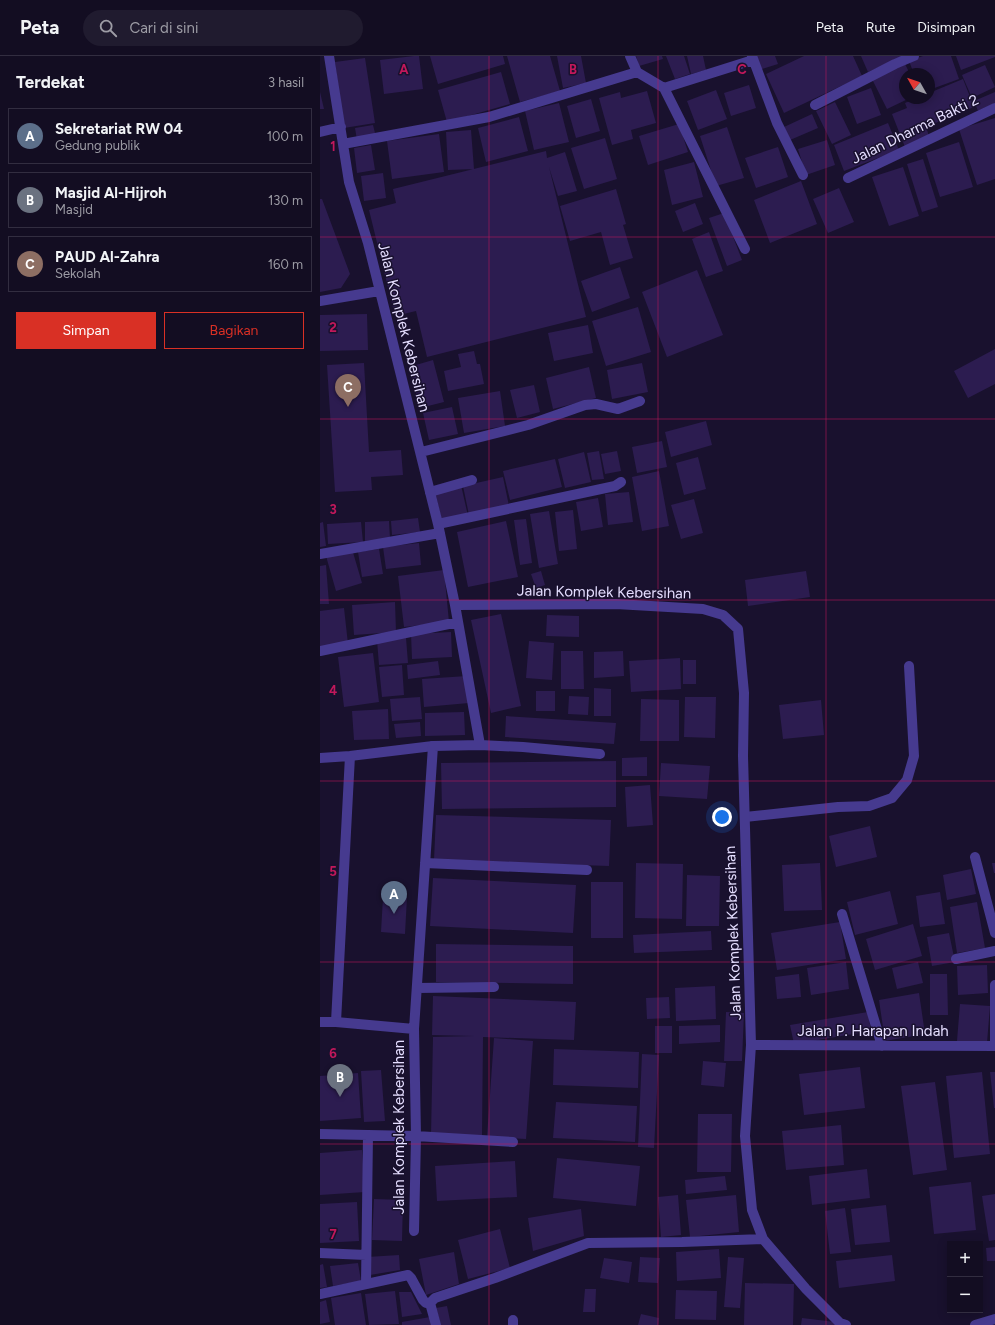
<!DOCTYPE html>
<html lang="id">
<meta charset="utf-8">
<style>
body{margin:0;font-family:Figtree,sans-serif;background:#201b2f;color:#f1f3f6}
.controls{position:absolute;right:12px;bottom:12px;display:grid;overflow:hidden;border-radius:0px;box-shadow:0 2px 10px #0003}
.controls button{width:36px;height:36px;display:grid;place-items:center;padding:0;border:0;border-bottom:1px solid #322d40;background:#130d22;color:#f1f3f6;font:20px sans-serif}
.compass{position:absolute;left:579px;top:12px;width:36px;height:36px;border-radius:50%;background:#130d22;box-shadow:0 2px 10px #0003;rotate:310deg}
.you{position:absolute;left:402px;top:761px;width:14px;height:14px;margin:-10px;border:3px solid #fff;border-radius:50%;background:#1a73e8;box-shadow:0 0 0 6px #1a73e833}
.badge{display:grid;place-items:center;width:26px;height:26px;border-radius:50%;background:#d93025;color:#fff;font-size:13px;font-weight:700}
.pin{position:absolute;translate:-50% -33px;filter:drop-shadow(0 1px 2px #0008)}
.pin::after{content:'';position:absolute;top:21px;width:14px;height:12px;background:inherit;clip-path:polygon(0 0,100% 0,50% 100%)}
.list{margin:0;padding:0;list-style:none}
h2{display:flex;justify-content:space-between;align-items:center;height:52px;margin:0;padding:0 16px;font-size:17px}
h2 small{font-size:13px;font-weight:400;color:#9d9ca5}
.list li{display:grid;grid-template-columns:26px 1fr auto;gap:12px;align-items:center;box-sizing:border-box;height:56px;margin:0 8px 8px;padding:0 8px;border:1px solid #322d40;border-radius:0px}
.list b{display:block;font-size:15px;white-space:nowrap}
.list p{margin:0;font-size:13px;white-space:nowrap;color:#9d9ca5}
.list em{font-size:13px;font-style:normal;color:#9d9ca5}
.actions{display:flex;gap:8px;padding:12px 16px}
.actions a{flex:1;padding:9px 0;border:1px solid #d93025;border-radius:0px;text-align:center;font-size:14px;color:#d93025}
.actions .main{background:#d93025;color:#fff}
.icon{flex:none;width:22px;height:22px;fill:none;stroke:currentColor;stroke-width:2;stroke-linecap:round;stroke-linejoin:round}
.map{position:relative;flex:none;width:675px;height:1269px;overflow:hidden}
header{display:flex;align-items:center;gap:24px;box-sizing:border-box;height:56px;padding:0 20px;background:#130d22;border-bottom:1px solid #322d40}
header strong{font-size:19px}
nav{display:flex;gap:22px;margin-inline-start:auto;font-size:14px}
.search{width:280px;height:36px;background:#201b2f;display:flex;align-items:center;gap:10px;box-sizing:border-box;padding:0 14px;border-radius:22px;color:#9d9ca5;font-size:15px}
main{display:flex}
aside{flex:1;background:#130d22}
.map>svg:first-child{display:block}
.building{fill:#2c1c50}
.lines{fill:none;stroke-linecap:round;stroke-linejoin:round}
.lane{stroke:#463a8f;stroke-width:10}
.street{stroke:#463a8f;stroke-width:10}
.grid{fill:none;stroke:#c2185b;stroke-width:1;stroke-opacity:0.55}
.labels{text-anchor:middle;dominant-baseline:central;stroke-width:3;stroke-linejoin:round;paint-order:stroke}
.street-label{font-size:15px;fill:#e5deff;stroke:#19112e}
.grid-label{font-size:13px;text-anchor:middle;font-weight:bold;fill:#c2185b;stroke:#19112e;stroke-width:3;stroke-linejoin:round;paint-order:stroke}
</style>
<header>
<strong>Peta</strong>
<div class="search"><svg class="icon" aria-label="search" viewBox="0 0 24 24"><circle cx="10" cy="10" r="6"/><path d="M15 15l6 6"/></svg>Cari di sini</div>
<nav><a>Peta</a><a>Rute</a><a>Disimpan</a></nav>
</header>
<main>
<aside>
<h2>Terdekat<small>3 hasil</small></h2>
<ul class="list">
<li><span class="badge" style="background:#5c6f8a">A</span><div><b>Sekretariat RW 04</b><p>Gedung publik</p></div><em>100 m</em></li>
<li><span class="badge" style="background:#6b7280">B</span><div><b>Masjid Al-Hijroh</b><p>Masjid</p></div><em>130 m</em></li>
<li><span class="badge" style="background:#8d6e63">C</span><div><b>PAUD Al-Zahra</b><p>Sekolah</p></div><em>160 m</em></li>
</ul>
<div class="actions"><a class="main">Simpan</a><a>Bagikan</a></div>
</aside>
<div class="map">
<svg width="675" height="1269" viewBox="0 0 675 1269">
<rect width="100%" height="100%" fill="#19112e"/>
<!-- building -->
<path class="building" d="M 94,0 L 99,0 L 103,33 L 64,38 L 60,4 Z
M 110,0 L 183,0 L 185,8 L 118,28 Z
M 187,0 L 230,0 L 240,35 L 200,46 Z
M 237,0 L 261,0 L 266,27 L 243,32 Z
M 316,0 L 342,0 L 343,3 L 319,10 Z
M 346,0 L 364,0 L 370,18 L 355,23 Z
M 367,0 L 383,0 L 386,14 L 371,18 Z
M 435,0 L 455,0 L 458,8 L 439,14 Z
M 484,0 L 533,0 L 542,20 L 464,57 L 446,18 Z
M 541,0 L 584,0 L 548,16 Z
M 603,0 L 631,0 L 639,23 L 609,34 L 609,18 L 594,18 L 589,5 Z
M 636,0 L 675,0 L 675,1 L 641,14 Z
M 45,2 L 55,67 L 24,72 L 15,6 Z
M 585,8 L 590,18 L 585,18 L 585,42 L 590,42 L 567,53 L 552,23 Z
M 665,9 L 675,31 L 652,42 L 642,19 Z
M 181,16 L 190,48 L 127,66 L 118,34 Z
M 643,23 L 654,51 L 606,71 L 609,80 L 585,91 L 572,58 L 587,52 L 585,47 L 596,42 L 609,42 L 609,37 Z
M 429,29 L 436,52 L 411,60 L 404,37 Z
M 551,32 L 561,59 L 537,68 L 527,41 Z
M 396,34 L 407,63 L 378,74 L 367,45 Z
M 327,35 L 336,67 L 311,74 L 313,83 L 292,89 L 279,42 L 300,36 L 301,42 Z
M 0,36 L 4,53 L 0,53 Z
M 675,36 L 675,47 L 658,55 L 654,45 Z
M 271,43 L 280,75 L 256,82 L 247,50 Z
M 515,46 L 531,79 L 512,88 L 496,55 Z
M 239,47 L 249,86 L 214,94 L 205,55 Z
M 492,58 L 498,72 L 470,84 L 464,71 Z
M 199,61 L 208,95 L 166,106 L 158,72 Z
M 675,62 L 675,123 L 657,129 L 639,73 Z
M 568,67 L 579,94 L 524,115 L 514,89 Z
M 359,68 L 368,96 L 328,109 L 319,80 Z
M 53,69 L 56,81 L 37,84 L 35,72 Z
M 407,71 L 424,122 L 396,130 L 380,80 Z
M 151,74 L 154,113 L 128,114 L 126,76 Z
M 119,78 L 124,116 L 72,123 L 67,85 Z
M 285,82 L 297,123 L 264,133 L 251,92 Z
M 507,84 L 515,109 L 486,119 L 478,93 Z
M 639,86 L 653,131 L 620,141 L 606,97 Z
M 51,89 L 55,114 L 37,117 L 34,92 Z
M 458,91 L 468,121 L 436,132 L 425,102 Z
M 226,95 L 227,102 L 245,96 L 257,135 L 238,140 L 229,111 L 266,261 L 107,301 L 96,255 L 75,260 L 49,154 L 76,147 L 73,133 Z
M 603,103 L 618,151 L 602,156 L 587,108 Z
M 374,106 L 383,141 L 352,149 L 344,114 Z
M 583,111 L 599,160 L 569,170 L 552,121 Z
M 63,117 L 66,142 L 44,145 L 41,120 Z
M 481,125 L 497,168 L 450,187 L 434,144 Z
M 519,132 L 534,166 L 508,177 L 493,143 Z
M 296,133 L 306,168 L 303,169 L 313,202 L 290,209 L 281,176 L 250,185 L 240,150 Z
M 0,143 L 2,143 L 30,218 L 21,232 L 0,236 Z
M 375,147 L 383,168 L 363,176 L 355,155 Z
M 404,157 L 422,204 L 407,210 L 389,162 Z
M 389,176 L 403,215 L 386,221 L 372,183 Z
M 300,211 L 310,242 L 272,256 L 261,225 Z
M 377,214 L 403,279 L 347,301 L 322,236 Z
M 318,251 L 331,296 L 286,310 L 272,265 Z
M 47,258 L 48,294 L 0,295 L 0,259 Z
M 268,269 L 273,297 L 234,305 L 228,277 Z
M 675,293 L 675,328 L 648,342 L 634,315 Z
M 154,295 L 157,308 L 160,308 L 164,328 L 128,335 L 124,315 L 141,311 L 138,298 Z
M 113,304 L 124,346 L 100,352 L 89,311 Z
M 44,307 L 49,396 L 81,394 L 83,419 L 51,421 L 52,434 L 15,436 L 7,309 Z
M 322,307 L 328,336 L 292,343 L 287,314 Z
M 269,311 L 276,342 L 233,353 L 226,322 Z
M 214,329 L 220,356 L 197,362 L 190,334 Z
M 180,335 L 185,370 L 144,377 L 138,342 Z
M 132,351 L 138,378 L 109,384 L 103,357 Z
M 386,365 L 392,389 L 351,401 L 345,376 Z
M 342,385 L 347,411 L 317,417 L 312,391 Z
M 279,395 L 284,423 L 272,424 L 267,397 Z
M 297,395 L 301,415 L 285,418 L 281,398 Z
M 264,396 L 271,426 L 245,432 L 238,403 Z
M 378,401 L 386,433 L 364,439 L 356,407 Z
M 235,403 L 242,431 L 190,444 L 183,415 Z
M 339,415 L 349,470 L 322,475 L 312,421 Z
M 183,421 L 189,450 L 149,459 L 143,430 Z
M 141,429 L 148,460 L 122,466 L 115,435 Z
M 309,436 L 313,466 L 288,469 L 285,438 Z
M 278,442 L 283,471 L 261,475 L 256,446 Z
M 374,443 L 383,477 L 361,483 L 351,449 Z
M 253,454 L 257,493 L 239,495 L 235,456 Z
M 229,455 L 238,508 L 219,512 L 210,458 Z
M 98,462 L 100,476 L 72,479 L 71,465 Z
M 206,463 L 212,507 L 200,509 L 194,464 Z
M 69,465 L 70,483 L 45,485 L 45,466 Z
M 186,465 L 198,521 L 148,531 L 137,476 Z
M 3,466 L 6,490 L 0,491 L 0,467 Z
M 41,466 L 43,486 L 8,488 L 7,468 Z
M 99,487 L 101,509 L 66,513 L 63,491 Z
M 32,493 L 42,527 L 16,535 L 6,500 Z
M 59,493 L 63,518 L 42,521 L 38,496 Z
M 6,509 L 9,548 L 0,548 L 0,510 Z
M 124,514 L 129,566 L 84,571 L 78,520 Z
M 221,515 L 225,529 L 216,532 L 211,518 Z
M 486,515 L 490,541 L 428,550 L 425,524 Z
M 75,546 L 76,576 L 34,579 L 32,549 Z
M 24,552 L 28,588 L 0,592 L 0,555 Z
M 181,558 L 201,650 L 171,657 L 151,564 Z
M 227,559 L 259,560 L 259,581 L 226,580 Z
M 131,576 L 132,601 L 92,603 L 91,578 Z
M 86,582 L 88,607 L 59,609 L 57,584 Z
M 209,585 L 234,587 L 232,624 L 206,622 Z
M 241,595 L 263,595 L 264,633 L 241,633 Z
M 303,595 L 304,620 L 274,622 L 274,596 Z
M 53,597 L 59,646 L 24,651 L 18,601 Z
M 360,602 L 361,633 L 311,636 L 309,605 Z
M 363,604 L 376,604 L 376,628 L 363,628 Z
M 118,605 L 120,619 L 88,623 L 87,609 Z
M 82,609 L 84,639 L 62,641 L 59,611 Z
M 147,620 L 149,647 L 104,651 L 102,623 Z
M 274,632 L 291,633 L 291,660 L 274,660 Z
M 216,635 L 235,635 L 235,655 L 216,655 Z
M 249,640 L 269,641 L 268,659 L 248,658 Z
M 100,641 L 102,663 L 72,665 L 70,643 Z
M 365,641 L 396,641 L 395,682 L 364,681 Z
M 321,643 L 359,644 L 359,685 L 320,685 Z
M 501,644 L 504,679 L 463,683 L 459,649 Z
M 68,653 L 69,683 L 34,684 L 32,655 Z
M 144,656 L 145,679 L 105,680 L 105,657 Z
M 186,660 L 296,667 L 294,688 L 185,681 Z
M 100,666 L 101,680 L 76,682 L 74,668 Z
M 327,701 L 327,720 L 302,720 L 302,702 Z
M 296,705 L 296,751 L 122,753 L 121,707 Z
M 341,707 L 390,710 L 387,743 L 339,740 Z
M 330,729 L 333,769 L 307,771 L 305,731 Z
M 116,759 L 291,764 L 289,810 L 114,804 Z
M 550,770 L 557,801 L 516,811 L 509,780 Z
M 316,807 L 363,808 L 362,863 L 315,862 Z
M 500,807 L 502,854 L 464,855 L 462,809 Z
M 672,807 L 675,807 L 675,817 L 674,817 Z
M 651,813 L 656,838 L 627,844 L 623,819 Z
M 367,819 L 400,820 L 399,870 L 366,870 Z
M 113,822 L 256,829 L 253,877 L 110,870 Z
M 271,826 L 303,826 L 303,882 L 271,882 Z
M 570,835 L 578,868 L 535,879 L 527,846 Z
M 620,836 L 625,868 L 600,871 L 596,840 Z
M 63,841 L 87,841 L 85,878 L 61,876 Z
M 657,846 L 665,892 L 637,897 L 630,851 Z
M 520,866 L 526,903 L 457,914 L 451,877 Z
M 593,868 L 602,900 L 555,914 L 546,883 Z
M 391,875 L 392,894 L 314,897 L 313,879 Z
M 629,877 L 635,906 L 612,910 L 607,881 Z
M 116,888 L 253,890 L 253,928 L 116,926 Z
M 526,906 L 529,933 L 491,939 L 487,912 Z
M 598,906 L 603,927 L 577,933 L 572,912 Z
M 667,909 L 668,937 L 638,939 L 637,910 Z
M 479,918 L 481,941 L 457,943 L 455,921 Z
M 610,918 L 627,918 L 628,959 L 610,959 Z
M 395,930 L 396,963 L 356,965 L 355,932 Z
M 599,937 L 605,978 L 565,985 L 559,944 Z
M 113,940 L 256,946 L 254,984 L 163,981 L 162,1079 L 111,1079 L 113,981 L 154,980 L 112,979 Z
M 349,941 L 350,962 L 327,963 L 326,942 Z
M 640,948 L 670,950 L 667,987 L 637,985 Z
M 406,956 L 424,957 L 422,1005 L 404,1005 Z
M 548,956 L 551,975 L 474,988 L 470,969 Z
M 400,969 L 400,986 L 359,988 L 359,970 Z
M 335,970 L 352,970 L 352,997 L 335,997 Z
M 174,982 L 213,985 L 206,1083 L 167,1081 Z
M 234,993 L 319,996 L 318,1032 L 233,1029 Z
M 322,998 L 339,999 L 334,1092 L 318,1091 Z
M 383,1005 L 406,1007 L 404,1031 L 381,1029 Z
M 540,1011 L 545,1052 L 484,1059 L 479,1018 Z
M 61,1014 L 65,1065 L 44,1066 L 41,1015 Z
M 662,1016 L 670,1098 L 634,1102 L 626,1020 Z
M 670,1016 L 675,1016 L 675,1052 L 674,1052 Z
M 38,1017 L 41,1062 L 0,1065 L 0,1020 Z
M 615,1026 L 627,1114 L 593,1119 L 581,1030 Z
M 236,1046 L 317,1050 L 315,1086 L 233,1082 Z
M 378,1058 L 412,1058 L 411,1116 L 377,1116 Z
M 521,1069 L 524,1109 L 466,1114 L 462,1075 Z
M 42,1094 L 45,1136 L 0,1139 L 0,1097 Z
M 237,1102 L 320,1110 L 316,1150 L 233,1142 Z
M 195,1105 L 197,1141 L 117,1145 L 115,1110 Z
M 547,1113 L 550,1142 L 492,1149 L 489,1120 Z
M 405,1120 L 407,1134 L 366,1138 L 365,1124 Z
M 651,1126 L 656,1174 L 614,1178 L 609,1131 Z
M 675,1138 L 675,1184 L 669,1185 L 662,1140 Z
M 358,1139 L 361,1179 L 341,1181 L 338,1141 Z
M 416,1139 L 419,1176 L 370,1181 L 366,1144 Z
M 54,1143 L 83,1144 L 82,1185 L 52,1184 Z
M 37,1146 L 39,1185 L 0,1187 L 0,1148 Z
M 566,1149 L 570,1186 L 535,1189 L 531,1153 Z
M 525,1152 L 531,1196 L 510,1198 L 505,1155 Z
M 261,1153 L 264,1180 L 213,1195 L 208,1162 Z
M 180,1173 L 190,1212 L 148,1223 L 138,1184 Z
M 675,1191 L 675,1205 L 667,1205 L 666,1192 Z
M 399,1193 L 401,1222 L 357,1225 L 356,1196 Z
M 134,1196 L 139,1228 L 106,1239 L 99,1203 Z
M 79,1199 L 80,1214 L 50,1219 L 47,1201 Z
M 572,1199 L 575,1225 L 519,1232 L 516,1205 Z
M 320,1201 L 340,1202 L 338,1227 L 318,1226 Z
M 408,1201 L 424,1202 L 420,1252 L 404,1251 Z
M 284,1202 L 312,1206 L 309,1227 L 280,1222 Z
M 38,1207 L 41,1225 L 13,1230 L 10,1210 Z
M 3,1208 L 7,1231 L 0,1232 L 0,1209 Z
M 425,1227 L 474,1228 L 473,1269 L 424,1269 Z
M 265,1233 L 276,1233 L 275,1256 L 263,1256 Z
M 356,1234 L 397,1235 L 396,1264 L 355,1263 Z
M 75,1235 L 79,1268 L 49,1269 L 45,1238 Z
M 79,1236 L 91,1236 L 102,1258 L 82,1261 Z
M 41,1237 L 46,1269 L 15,1269 L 11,1242 Z
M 6,1244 L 10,1266 L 0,1268 L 0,1246 Z
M 127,1250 L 131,1269 L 121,1269 L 116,1252 Z
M 321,1258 L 339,1262 L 338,1269 L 318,1269 Z
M 110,1261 L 111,1269 L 82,1269 L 82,1266 Z
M 482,1262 L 515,1266 L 515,1269 L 481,1269 Z"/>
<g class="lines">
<!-- lane -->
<path class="lane" d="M 110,436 L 152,424
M 0,702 L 30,700 L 113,690
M 425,761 L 518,751 L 549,750 L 572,742 L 587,724 L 594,700 L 589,610
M 16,966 L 30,700"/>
<!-- street -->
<path class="street" d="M 9,0 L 29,126 L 48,187 L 118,468 L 135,549 L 160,689 L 203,691 L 280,698
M 310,0 L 317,16 L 344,32 L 425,193
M 432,0 L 457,67 L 483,119
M 344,32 L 433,4
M 495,49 L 575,8 L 594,0
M 0,76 L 21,71
M 23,88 L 169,61 L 317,16
M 528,122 L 675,52
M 0,245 L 59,235
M 101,396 L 208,369 L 265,349 L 276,348 L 298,353 L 320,345
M 118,468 L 295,430 L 301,426
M 0,498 L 120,477
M 135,549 L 296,548 L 383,553 L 403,559 L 418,573 L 424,637 L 423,700 L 431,989 L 425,1080 L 432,1154 L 443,1183 L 486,1233 L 520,1267 L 526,1269
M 0,595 L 138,566
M 655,801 L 675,877
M 105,807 L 267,814
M 522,858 L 562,990
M 636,903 L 675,895
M 97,932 L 174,931
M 0,966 L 16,966 L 94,973 L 96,1080 L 94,1175
M 94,973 L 113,690 L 160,689
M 431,989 L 675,990
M 675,990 L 675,929
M 0,1078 L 96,1080 L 193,1086
M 0,1197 L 46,1199
M 46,1228 L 48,1079
M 0,1238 L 88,1219 L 91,1222 L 103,1244 L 106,1247 L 110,1247
M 193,1264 L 193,1269
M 116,1269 L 110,1247 L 115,1242 L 175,1222 L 268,1187 L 362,1186 L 443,1183
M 655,1269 L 675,1263"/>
</g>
<!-- grid -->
<path class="grid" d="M 169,0 L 169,1269M 338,0 L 338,1269M 506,0 L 506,1269M 0,181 L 675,181M 0,363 L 675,363M 0,544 L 675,544M 0,725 L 675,725M 0,906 L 675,906M 0,1088 L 675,1088"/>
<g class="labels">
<!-- street labels -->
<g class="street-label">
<text transform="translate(595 73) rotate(-26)">Jalan Dharma Bakti 2</text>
<text transform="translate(84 271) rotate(76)">Jalan Komplek Kebersihan</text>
<text transform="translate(284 536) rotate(1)">Jalan Komplek Kebersihan</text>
<text transform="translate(413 877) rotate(-92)">Jalan Komplek Kebersihan</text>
<text x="553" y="975">Jalan P. Harapan Indah</text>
<text transform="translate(79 1071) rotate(-90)">Jalan Komplek Kebersihan</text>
</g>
</g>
<g class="grid-label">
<text x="84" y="18">A</text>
<text x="253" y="18">B</text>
<text x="422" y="18">C</text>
<text x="13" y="95">1</text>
<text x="13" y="276">2</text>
<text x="13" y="458">3</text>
<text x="13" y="639">4</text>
<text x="13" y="820">5</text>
<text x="13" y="1002">6</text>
<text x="13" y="1183">7</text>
</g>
</svg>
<div class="controls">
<button>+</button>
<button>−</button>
</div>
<svg class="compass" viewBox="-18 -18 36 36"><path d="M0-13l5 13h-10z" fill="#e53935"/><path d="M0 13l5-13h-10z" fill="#9d9ca5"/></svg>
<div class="you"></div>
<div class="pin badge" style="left:74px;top:858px;background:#5c6f8a">A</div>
<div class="pin badge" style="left:20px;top:1041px;background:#6b7280">B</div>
<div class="pin badge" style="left:28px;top:351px;background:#8d6e63">C</div>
</div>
</main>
